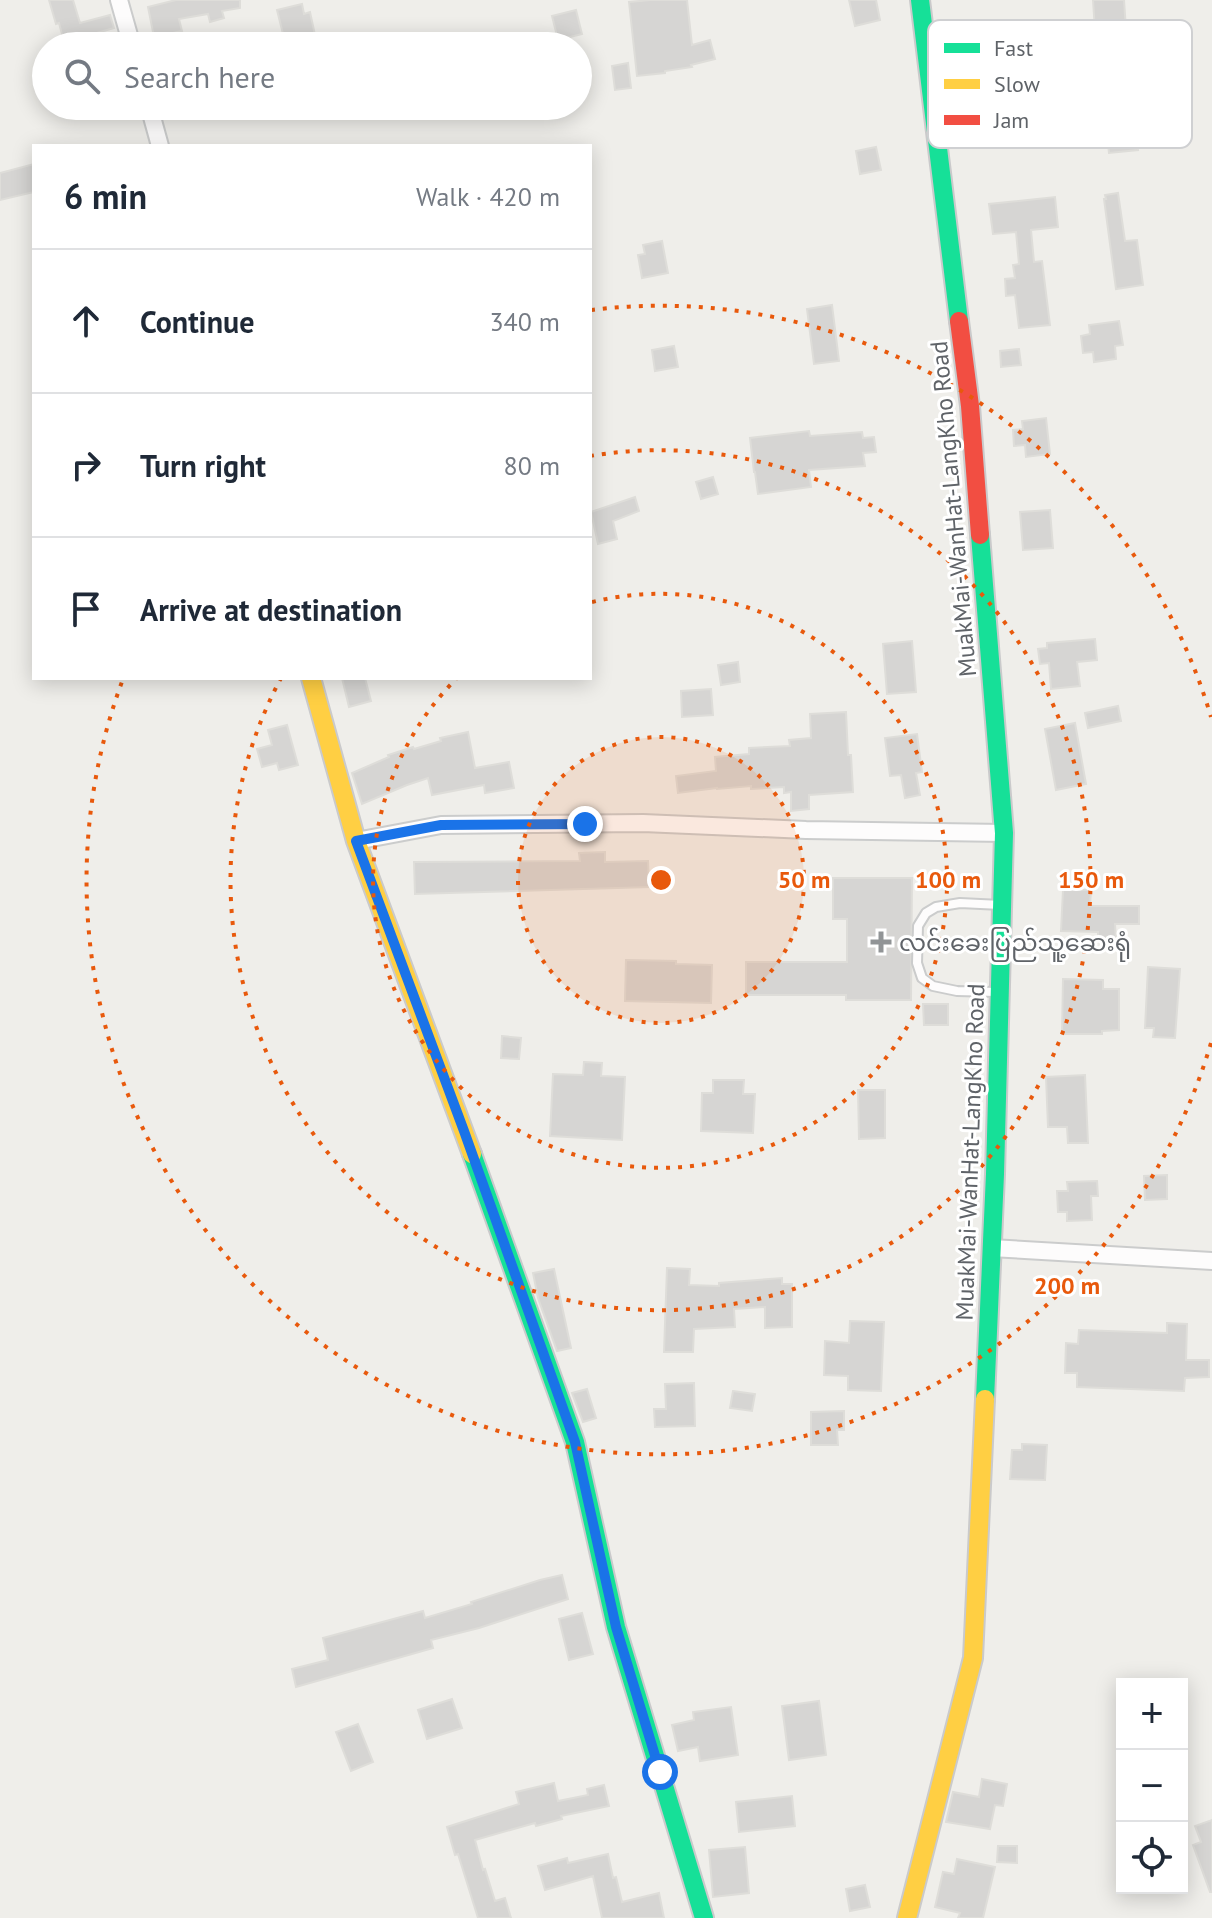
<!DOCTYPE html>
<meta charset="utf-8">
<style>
body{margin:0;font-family:"PT Sans","Noto Sans Myanmar",sans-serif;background:#f6f6f7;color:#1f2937}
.controls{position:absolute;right:24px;bottom:24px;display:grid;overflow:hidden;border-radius:0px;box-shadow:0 4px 20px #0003}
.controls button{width:72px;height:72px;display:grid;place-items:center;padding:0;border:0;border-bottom:2px solid #e0e1e3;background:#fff;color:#1f2937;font:40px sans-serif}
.stop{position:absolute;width:24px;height:24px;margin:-18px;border:6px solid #1a73e8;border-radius:50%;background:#fff}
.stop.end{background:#1a73e8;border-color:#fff;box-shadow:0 2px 8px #0008}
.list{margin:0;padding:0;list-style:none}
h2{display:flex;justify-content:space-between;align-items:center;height:104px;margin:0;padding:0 32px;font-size:34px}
h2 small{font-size:26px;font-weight:400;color:#747a83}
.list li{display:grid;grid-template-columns:52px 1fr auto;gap:24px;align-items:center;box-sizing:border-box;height:144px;padding:0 32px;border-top:2px solid #e0e1e3}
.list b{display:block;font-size:30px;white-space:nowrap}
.list em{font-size:26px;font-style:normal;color:#747a83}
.icon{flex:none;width:44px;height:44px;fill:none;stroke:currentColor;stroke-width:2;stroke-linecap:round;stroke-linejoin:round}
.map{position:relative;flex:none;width:1212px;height:1918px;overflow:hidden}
.search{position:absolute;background:#fff;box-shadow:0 4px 20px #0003;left:32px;top:32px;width:560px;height:88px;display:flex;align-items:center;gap:20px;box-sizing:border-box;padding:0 28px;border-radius:44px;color:#747a83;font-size:30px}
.panel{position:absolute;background:#fff;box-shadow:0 4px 20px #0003;left:32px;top:144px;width:560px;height:536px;border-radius:0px}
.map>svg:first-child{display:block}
.building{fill:#d6d5d3;stroke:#deddd9;stroke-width:2}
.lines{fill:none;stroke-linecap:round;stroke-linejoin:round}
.lane-casing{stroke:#cbcccc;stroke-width:12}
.street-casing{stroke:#cbcccc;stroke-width:20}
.fast-casing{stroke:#cacacb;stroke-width:22}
.slow-casing{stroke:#cacacb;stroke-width:22}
.jam-casing{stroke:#cacacb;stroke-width:22}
.lane{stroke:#fdfcfc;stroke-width:8}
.street{stroke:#fdfcfc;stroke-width:16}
.fast{stroke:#16e098;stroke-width:18}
.slow{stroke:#ffcf43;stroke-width:18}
.jam{stroke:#f24e42;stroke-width:18}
.route{stroke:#1a73e8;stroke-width:10}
.ring{fill:none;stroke:#e8590c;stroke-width:4;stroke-dasharray:4 8}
.poi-dot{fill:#919496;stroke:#fff;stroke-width:3}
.labels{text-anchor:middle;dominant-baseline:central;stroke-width:6;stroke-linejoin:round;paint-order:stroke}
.street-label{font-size:24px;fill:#5f6368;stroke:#fff}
.poi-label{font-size:24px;fill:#5f6368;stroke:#fff;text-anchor:start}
.key{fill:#fff;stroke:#cfd0d2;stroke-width:2}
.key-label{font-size:22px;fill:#5f6368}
.centre{fill:#e8590c;stroke:#fff;stroke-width:4}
.ring-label{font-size:24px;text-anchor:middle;font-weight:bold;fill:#e8590c;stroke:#fff;stroke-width:6;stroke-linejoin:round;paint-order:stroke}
</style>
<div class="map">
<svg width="1212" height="1918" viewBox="0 0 1212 1918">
<rect width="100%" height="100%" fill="#efeeea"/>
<!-- building -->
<path class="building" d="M 49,0 L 73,0 L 80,23 L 110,15 L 114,28 L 86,36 L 86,39 L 65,46 L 59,23 L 56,24 Z
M 176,0 L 240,0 L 240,8 L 222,11 L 224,18 L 210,22 L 208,14 L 179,19 L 182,31 L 154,37 L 148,7 Z
M 650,0 L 687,0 L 692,45 L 710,40 L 715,59 L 691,65 L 692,67 L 665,71 L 665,73 L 637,76 L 629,2 Z
M 849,0 L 876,0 L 880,20 L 855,26 Z
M 1093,0 L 1124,0 L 1127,44 L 1110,46 L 1109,30 L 1095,31 Z
M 302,4 L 304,14 L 310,12 L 315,35 L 285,42 L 277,10 Z
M 576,10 L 582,34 L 558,40 L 552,16 Z
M 628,63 L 631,88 L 615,90 L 612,66 Z
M 1134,115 L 1138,150 L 1109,153 L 1105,118 Z
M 876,147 L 881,170 L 860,174 L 856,151 Z
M 34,164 L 34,192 L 0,200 L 0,173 Z
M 1118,193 L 1125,241 L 1137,240 L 1143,285 L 1116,289 L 1104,199 L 1106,199 L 1105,195 Z
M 1055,197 L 1058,227 L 1031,230 L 1034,262 L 1042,261 L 1050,325 L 1019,328 L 1015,295 L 1006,296 L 1005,279 L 1015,278 L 1013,265 L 1019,264 L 1016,232 L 993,234 L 989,204 Z
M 662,241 L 668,273 L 642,278 L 638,255 L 645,254 L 643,245 Z
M 832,305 L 839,361 L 814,364 L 807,309 Z
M 1119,321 L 1123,345 L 1115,346 L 1116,359 L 1094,362 L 1093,352 L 1083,353 L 1081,336 L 1090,334 L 1089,325 Z
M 674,346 L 678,367 L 655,371 L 652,350 Z
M 1019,349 L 1021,365 L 1001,367 L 1000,351 Z
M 1046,418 L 1050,454 L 1026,457 L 1025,445 L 1014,446 L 1013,430 L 1023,429 L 1022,421 Z
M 809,431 L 810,436 L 862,432 L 863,438 L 874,437 L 876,452 L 863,453 L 865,466 L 809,470 L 811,487 L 758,494 L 755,472 L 754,472 L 750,438 Z
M 713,477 L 718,494 L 701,499 L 696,482 Z
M 635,497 L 639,511 L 613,521 L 617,539 L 598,544 L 591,512 Z
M 1050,510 L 1053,548 L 1023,550 L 1020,512 Z
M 1095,639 L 1097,660 L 1077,662 L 1080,686 L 1051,689 L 1049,663 L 1040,664 L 1038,649 L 1047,648 L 1047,643 Z
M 912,641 L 916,692 L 887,694 L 883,644 Z
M 738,662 L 740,682 L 721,685 L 718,665 Z
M 342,678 L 365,678 L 371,701 L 349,707 Z
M 711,689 L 713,715 L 682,717 L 681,691 Z
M 1118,706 L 1121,721 L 1088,728 L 1085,713 Z
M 846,712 L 848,755 L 851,755 L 853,792 L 809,795 L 809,809 L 791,811 L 791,792 L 784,793 L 784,787 L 751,789 L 751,786 L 717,789 L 717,788 L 678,793 L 676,776 L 716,771 L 715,757 L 749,754 L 749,748 L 790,746 L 789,740 L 811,738 L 810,714 Z
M 1075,723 L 1086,784 L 1056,790 L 1045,729 Z
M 287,725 L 298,765 L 279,770 L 277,763 L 262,767 L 257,749 L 272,745 L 268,730 Z
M 468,732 L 475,768 L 509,762 L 514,788 L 485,793 L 484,785 L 432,795 L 428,778 L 407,785 L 362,804 L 352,773 L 389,757 L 388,755 L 413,747 L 414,749 L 441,741 L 440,738 Z
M 917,734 L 922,772 L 916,773 L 920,795 L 905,798 L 901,775 L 890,776 L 885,738 Z
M 605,852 L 605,862 L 648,861 L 649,887 L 415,894 L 414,862 L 580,861 L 579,853 Z
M 833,878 L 912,878 L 911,1000 L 846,1000 L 846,995 L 746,995 L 746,962 L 847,962 L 847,919 L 833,919 Z
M 1063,890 L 1091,890 L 1090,906 L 1139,906 L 1139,924 L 1115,924 L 1116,941 L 1098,942 L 1098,932 L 1061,931 Z
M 626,960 L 676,961 L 676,964 L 712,965 L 711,1003 L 625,1001 Z
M 1148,967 L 1180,969 L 1175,1038 L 1153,1037 L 1154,1028 L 1145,1028 Z
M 1063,979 L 1103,980 L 1103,989 L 1119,989 L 1119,1030 L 1102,1031 L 1102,1034 L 1062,1034 Z
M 923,1004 L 948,1004 L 948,1025 L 924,1025 Z
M 502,1036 L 521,1038 L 519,1059 L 501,1058 Z
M 584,1062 L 602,1063 L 601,1076 L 625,1077 L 622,1140 L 550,1136 L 553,1074 L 583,1075 Z
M 1085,1075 L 1088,1143 L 1068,1143 L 1067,1127 L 1048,1127 L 1046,1077 Z
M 713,1080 L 744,1080 L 743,1094 L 755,1094 L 753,1133 L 701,1131 L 702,1093 L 713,1093 Z
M 858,1090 L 885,1090 L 885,1138 L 859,1139 Z
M 1167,1175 L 1167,1199 L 1145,1200 L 1144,1176 Z
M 1097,1181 L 1098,1196 L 1091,1196 L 1092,1220 L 1067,1221 L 1067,1212 L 1058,1212 L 1057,1191 L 1068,1191 L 1067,1182 Z
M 667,1268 L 690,1269 L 689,1285 L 719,1286 L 719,1283 L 782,1278 L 782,1284 L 792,1284 L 792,1327 L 765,1328 L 765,1307 L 734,1309 L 735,1327 L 694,1329 L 693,1352 L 664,1352 Z
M 554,1269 L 571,1348 L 557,1351 L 538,1298 L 533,1273 Z
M 850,1321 L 884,1322 L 881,1391 L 848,1390 L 848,1376 L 824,1375 L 825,1341 L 849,1343 Z
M 1167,1323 L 1187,1324 L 1186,1360 L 1209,1360 L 1209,1377 L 1185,1378 L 1184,1391 L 1077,1387 L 1077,1373 L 1065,1373 L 1066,1343 L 1078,1344 L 1079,1330 L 1167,1333 Z
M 694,1383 L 695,1426 L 655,1427 L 654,1409 L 666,1409 L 665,1384 Z
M 587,1389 L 596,1418 L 583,1422 L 572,1393 Z
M 733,1391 L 755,1394 L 752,1411 L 730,1408 Z
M 844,1411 L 844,1430 L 837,1430 L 838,1445 L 811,1445 L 811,1412 Z
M 1022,1444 L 1047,1445 L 1045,1480 L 1010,1479 L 1012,1450 L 1022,1450 Z
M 562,1575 L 568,1599 L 479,1628 L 431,1640 L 433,1648 L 296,1687 L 292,1669 L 328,1660 L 323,1638 L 423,1611 L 425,1618 L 472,1604 L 471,1602 L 540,1580 Z
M 582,1613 L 593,1654 L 569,1660 L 559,1619 Z
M 452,1699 L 462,1728 L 427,1739 L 418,1710 Z
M 819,1701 L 826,1755 L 789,1760 L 782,1706 Z
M 731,1707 L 738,1755 L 700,1761 L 698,1747 L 678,1751 L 672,1725 L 694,1720 L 693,1712 Z
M 358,1724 L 373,1762 L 351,1771 L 336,1732 Z
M 982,1779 L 1007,1784 L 1003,1806 L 995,1805 L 990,1829 L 946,1822 L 953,1792 L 979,1797 Z
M 554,1783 L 558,1801 L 588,1795 L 587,1789 L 604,1785 L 609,1806 L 561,1816 L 562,1819 L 536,1826 L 535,1823 L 475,1840 L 483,1870 L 485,1869 L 495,1901 L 505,1898 L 511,1918 L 478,1918 L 458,1854 L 455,1855 L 447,1827 L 519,1804 L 516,1792 Z
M 792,1796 L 795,1826 L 739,1832 L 736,1802 Z
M 1212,1820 L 1212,1892 L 1210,1892 L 1193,1845 L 1201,1842 L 1195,1826 Z
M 998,1846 L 1017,1846 L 1017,1863 L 997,1862 Z
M 745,1847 L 749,1893 L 713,1897 L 709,1850 Z
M 608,1854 L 613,1878 L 616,1877 L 622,1902 L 659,1893 L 664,1918 L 602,1918 L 593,1876 L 545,1890 L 538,1866 L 567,1858 L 568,1863 Z
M 957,1859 L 995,1867 L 983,1918 L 958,1918 L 960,1913 L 935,1907 L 943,1872 L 954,1874 Z
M 865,1885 L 870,1907 L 850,1911 L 846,1889 Z"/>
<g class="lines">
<!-- lane casing -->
<g class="lane-casing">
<path id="lane" d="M 996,992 L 957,991 L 933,986 L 922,978 L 917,963 L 918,926 L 926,913 L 936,907 L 960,903 L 1001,905"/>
</g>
<!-- street casing -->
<g class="street-casing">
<path id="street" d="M 119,0 L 132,46
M 149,106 L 160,146
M 356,841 L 441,825 L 643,823 L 806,830 L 1004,833
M 991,1248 L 1212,1261"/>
</g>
<!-- fast casing -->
<g class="fast-casing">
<path id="fast" d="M 920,0 L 959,321
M 980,535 L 1004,833 L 995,1174 L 985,1399
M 472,1154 L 575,1442 L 616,1627 L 704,1918"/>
</g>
<!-- slow casing -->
<g class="slow-casing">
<path id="slow" d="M 311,678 L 356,841 L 472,1154
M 907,1918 L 973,1658 L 985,1399"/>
</g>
<!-- jam casing -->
<g class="jam-casing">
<path id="jam" d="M 959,321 L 970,406 L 980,535"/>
</g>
<!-- lane -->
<use href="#lane" class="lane"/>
<!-- street -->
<use href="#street" class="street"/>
<!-- fast -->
<use href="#fast" class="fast"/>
<!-- slow -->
<use href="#slow" class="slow"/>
<!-- jam -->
<use href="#jam" class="jam"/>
</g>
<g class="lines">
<!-- route -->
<path class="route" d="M 585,824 L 441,825 L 356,841 L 464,1131 L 575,1442 L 616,1627 L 660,1772"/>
</g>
<!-- distance rings -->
<circle cx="661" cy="880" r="143" fill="#e8590c" fill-opacity=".12"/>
<g class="ring">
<circle cx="661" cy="880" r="143"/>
<path d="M592 602A287 287 0 1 1 456 679"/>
<path d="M590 456A430 430 0 1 1 281 678"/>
<path d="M1211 1043A574 574 0 1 1 123 679M591 310A574 574 0 0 1 1211 717"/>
</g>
<!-- markers -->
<path class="poi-dot" d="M877 930h8v8h8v8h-8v8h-8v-8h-8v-8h8z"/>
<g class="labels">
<!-- street labels -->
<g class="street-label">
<text transform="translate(953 509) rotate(-95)">MuakMai-WanHat-LangKho Road</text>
<text transform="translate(970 1152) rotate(-88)">MuakMai-WanHat-LangKho Road</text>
</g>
<!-- poi labels -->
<g class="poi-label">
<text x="899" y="942">လင်းခေးပြည်သူ့ဆေးရုံ</text>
</g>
</g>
<!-- legend -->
<rect x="928" y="20" width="264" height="128" rx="12" class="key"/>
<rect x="944" y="43" width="36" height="10" fill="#16e098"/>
<rect x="944" y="79" width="36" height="10" fill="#ffcf43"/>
<rect x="944" y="115" width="36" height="10" fill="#f24e42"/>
<g class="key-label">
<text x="994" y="56">Fast</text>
<text x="994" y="92">Slow</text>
<text x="994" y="128">Jam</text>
</g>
<circle cx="661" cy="880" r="12" class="centre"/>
<g class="ring-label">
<text x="804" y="888">50 m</text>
<text x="948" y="888">100 m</text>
<text x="1091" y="888">150 m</text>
<text x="1067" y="1294">200 m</text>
</g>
</svg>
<div class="controls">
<button>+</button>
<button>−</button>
<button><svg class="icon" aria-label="locate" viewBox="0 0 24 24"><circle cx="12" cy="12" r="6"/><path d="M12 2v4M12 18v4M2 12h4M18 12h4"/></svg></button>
</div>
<div class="stop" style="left:660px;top:1772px"></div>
<div class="stop end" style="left:585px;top:824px"></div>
<div class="search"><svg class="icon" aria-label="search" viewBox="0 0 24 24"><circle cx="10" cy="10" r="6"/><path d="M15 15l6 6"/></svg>Search here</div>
<section class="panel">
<h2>6 min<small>Walk · 420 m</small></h2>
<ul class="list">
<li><svg class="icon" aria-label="ahead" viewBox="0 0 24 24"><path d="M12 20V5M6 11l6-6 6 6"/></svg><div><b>Continue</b></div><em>340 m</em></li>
<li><svg class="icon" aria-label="right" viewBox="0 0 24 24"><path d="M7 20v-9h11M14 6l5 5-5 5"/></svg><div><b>Turn right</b></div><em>80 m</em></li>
<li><svg class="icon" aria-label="arrive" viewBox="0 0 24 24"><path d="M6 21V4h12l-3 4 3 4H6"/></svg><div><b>Arrive at destination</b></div></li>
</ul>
</section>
</div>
